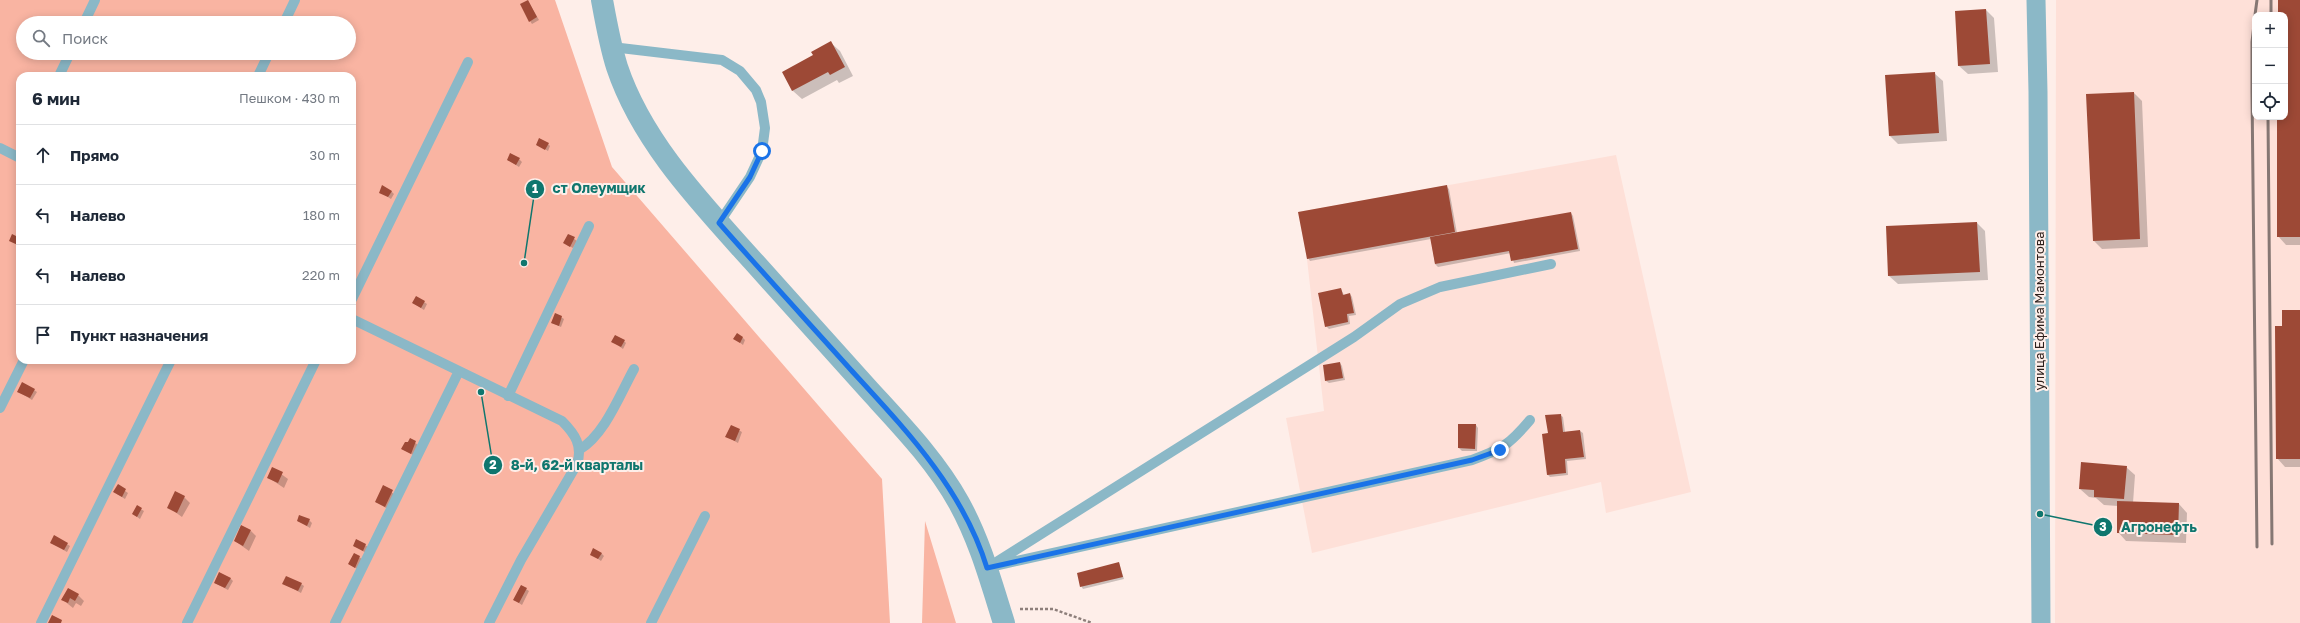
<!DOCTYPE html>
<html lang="ru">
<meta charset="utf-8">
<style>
body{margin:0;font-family:"Golos Text",sans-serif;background:#f2f2f3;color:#1f2937}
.controls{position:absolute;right:12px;top:12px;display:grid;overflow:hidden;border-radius:8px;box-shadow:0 2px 10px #0003}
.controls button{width:36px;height:36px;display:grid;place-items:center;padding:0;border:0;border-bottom:1px solid #e0e1e3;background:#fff;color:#1f2937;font:20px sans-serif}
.stop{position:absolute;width:12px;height:12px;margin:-9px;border:3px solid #1a73e8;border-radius:50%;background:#fff}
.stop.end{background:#1a73e8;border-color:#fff;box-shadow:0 1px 4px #0008}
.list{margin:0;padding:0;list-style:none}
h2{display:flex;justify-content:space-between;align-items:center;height:52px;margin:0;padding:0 16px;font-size:17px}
h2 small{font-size:13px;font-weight:400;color:#747a83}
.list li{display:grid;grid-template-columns:26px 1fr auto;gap:12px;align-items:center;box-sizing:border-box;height:60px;padding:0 16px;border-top:1px solid #e0e1e3}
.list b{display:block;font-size:15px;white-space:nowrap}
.list em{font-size:13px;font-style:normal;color:#747a83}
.icon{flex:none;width:22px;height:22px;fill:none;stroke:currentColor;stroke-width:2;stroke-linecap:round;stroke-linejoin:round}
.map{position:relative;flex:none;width:2300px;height:623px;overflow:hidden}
.search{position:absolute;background:#fff;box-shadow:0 2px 10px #0003;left:16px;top:16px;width:340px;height:44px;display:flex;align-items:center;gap:10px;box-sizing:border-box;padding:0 14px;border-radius:22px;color:#747a83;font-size:15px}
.panel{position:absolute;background:#fff;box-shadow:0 2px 10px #0003;left:16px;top:72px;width:340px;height:292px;border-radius:12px}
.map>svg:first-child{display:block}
.built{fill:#fee0d8;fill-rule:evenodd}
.green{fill:#f9b4a2;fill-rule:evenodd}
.shadow{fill:#0003}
.building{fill:#9d4936}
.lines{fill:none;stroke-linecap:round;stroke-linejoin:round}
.path{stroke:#8e7f7b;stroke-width:2.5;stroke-dasharray:3 2;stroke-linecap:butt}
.service{stroke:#8bb8c7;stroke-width:10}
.minor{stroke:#8bb8c7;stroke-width:19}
.tertiary{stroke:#8bb8c7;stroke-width:22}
.rail{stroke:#867773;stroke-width:3}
.route{stroke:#1a73e8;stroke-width:5}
.labels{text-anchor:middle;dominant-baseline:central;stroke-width:4;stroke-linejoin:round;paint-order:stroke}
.street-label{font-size:13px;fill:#2d1f1b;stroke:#feeee9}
.leader{fill:none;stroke:#0f766e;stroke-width:1.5}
.callout-dot{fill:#0f766e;stroke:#feeee9;stroke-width:1.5}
.mark-label{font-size:12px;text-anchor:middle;font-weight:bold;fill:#fff}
.callout-label{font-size:14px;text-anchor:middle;font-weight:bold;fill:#0f766e;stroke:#feeee9;stroke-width:4;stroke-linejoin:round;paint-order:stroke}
</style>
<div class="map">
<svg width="2300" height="623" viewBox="0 0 2300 623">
<rect width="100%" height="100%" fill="#feeee9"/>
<!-- built -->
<path class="built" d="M 2056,0 L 2300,0 L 2300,623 L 2055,623 ZM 2255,15 L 2285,15 L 2285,117 L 2255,117 Z
M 1616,155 L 1691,492 L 1606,513 L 1601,482 L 1312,553 L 1286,418 L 1324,411 L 1307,259 L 1298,212 Z"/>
<!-- green -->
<path class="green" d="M 0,0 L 555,0 L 612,167 L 882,479 L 890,623 L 0,623 ZM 23,23 L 349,23 L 349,53 L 23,53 ZM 20,76 L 352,76 L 352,360 L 20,360 Z
M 925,521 L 956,623 L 922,623 Z"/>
<!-- shadow -->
<path class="shadow" d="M 2279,0 L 2300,0 L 2300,245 L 2286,245 L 2278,236 L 2278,117 L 2285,117 L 2285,15 L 2279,15 Z
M 528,1 L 539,20 L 532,24 L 530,21 Z
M 1986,10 L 1994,18 L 1998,72 L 1968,74 L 1959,66 Z
M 831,43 L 840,51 L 853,76 L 839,83 L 837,80 L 802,99 L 793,91 L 784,72 L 814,56 Z
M 1934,73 L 1943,81 L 1947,141 L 1898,144 L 1890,136 Z
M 2134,93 L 2142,101 L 2148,247 L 2102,249 L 2094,241 Z
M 537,144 L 548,144 L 550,146 L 548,151 Z
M 519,159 L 522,162 L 519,167 L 508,160 Z
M 1446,186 L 1449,189 L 1457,233 L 1571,213 L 1573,216 L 1580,251 L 1514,263 L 1511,253 L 1438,267 L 1435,264 L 1431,239 L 1310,261 L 1308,258 Z
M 391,191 L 394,194 L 391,199 L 380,192 Z
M 1977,223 L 1985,231 L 1988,280 L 1898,284 L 1889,276 Z
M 569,235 L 577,241 L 573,248 L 567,245 Z
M 1341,289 L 1344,295 L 1350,294 L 1352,297 L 1356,315 L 1349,316 L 1350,324 L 1329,329 L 1326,326 Z
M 424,302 L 427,304 L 424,310 L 413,303 Z
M 2300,311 L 2300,467 L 2285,467 L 2277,458 L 2283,327 Z
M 556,314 L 564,319 L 561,327 L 552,323 Z
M 743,338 L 745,340 L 743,345 L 735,339 Z
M 624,341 L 626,343 L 623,349 L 613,342 Z
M 1340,363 L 1342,366 L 1345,380 L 1329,383 L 1326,381 Z
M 34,390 L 37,392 L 32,400 L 19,392 Z
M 1560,415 L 1563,417 L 1565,432 L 1580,431 L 1583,433 L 1586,459 L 1567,461 L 1568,475 L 1550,477 L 1548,475 L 1549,434 Z
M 1476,425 L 1478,428 L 1477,451 L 1462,451 L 1459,448 Z
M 731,426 L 742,432 L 738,443 L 727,437 Z
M 410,439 L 418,445 L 413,455 L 402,449 Z
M 2126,467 L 2135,475 L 2133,503 L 2179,504 L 2187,513 L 2186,543 L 2126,541 L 2118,532 L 2118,506 L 2104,505 L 2096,498 L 2089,497 L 2080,489 Z
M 273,468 L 288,479 L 284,488 L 269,478 Z
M 118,486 L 128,493 L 125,499 L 117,494 Z
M 384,487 L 398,497 L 391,511 L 376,502 Z
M 184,497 L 190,503 L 182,517 L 168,507 Z
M 137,507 L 144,511 L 140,519 L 133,514 Z
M 309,520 L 312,523 L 310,528 L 298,521 Z
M 251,531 L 256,536 L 249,551 L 235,541 Z
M 54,536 L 70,546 L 67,552 L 51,543 Z
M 357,540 L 368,547 L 366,553 L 354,546 Z
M 601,553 L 604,556 L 601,561 L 591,554 Z
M 354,554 L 362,559 L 357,569 L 349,564 Z
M 1119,563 L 1124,579 L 1083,589 L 1081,586 Z
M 230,578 L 233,581 L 228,590 L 215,583 Z
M 284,584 L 301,584 L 304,586 L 301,593 Z
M 521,586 L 529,591 L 522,605 L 514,600 Z
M 78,595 L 84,601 L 81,606 L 76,603 L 73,608 L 63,600 Z"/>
<!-- building -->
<path class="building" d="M 528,0 L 537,17 L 529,22 L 520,4 Z
M 2278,0 L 2300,0 L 2300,237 L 2277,237 L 2277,117 L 2285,117 L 2285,15 L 2278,15 Z
M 1986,9 L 1990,64 L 1958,66 L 1955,11 Z
M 831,41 L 845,67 L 830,75 L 828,72 L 792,91 L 782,72 L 813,55 L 811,52 Z
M 1935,72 L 1939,133 L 1889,136 L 1885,75 Z
M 2134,92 L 2140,239 L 2093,241 L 2086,94 Z
M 539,138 L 549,143 L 545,150 L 536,145 Z
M 510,153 L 520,158 L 516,165 L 507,160 Z
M 382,185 L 392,191 L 388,197 L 379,193 Z
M 1447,185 L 1455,232 L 1307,259 L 1298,212 Z
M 1571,212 L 1578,249 L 1511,261 L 1509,251 L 1435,264 L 1430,237 Z
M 1977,222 L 1980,272 L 1888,276 L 1886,226 Z
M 12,234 L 20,238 L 20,246 L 9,241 Z
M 568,234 L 575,237 L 570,247 L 563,243 Z
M 1341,288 L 1343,295 L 1350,293 L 1354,313 L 1347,314 L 1348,322 L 1325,327 L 1318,293 Z
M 416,296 L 425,301 L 421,308 L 412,303 Z
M 2282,310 L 2300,310 L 2300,459 L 2276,459 L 2275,326 L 2282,326 Z
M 555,313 L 562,316 L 559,326 L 551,323 Z
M 737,333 L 743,337 L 740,343 L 733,339 Z
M 615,335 L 625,340 L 621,347 L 611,342 Z
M 1340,362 L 1343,378 L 1325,381 L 1323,365 Z
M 22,382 L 35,389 L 30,398 L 17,392 Z
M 1561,414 L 1563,432 L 1580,430 L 1584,457 L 1565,459 L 1566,473 L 1547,475 L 1542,434 L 1548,433 L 1545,415 Z
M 1458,424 L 1476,424 L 1475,449 L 1458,448 Z
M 731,425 L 740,429 L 735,441 L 725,437 Z
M 410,438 L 416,441 L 411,454 L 401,449 L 405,442 L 408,442 Z
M 2081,462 L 2127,466 L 2124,499 L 2094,497 L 2094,490 L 2079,489 Z
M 272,467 L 283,472 L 278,483 L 267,478 Z
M 118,484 L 126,489 L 122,497 L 113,492 Z
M 383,485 L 393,490 L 385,507 L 375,502 Z
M 175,491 L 185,496 L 177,513 L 167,508 Z
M 2117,501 L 2179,503 L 2178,535 L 2117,533 Z
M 137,505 L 142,508 L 137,517 L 132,514 Z
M 299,515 L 310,519 L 307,526 L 297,521 Z
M 241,525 L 251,530 L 243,546 L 234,541 Z
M 54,535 L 68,543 L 64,550 L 50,543 Z
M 356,539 L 366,544 L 363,551 L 353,546 Z
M 593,548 L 602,553 L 598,559 L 590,555 Z
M 354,553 L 360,556 L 355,568 L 348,564 Z
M 1119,562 L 1123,577 L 1080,587 L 1077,573 Z
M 219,572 L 231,578 L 225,588 L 214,583 Z
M 286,576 L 302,583 L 298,591 L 282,584 Z
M 521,585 L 527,588 L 519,603 L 513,600 Z
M 68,588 L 79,594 L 75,601 L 70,598 L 68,603 L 61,600 Z
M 52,615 L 62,620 L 61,623 L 48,623 Z"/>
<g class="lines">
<!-- path -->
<path class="path" d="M 1020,609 L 1053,609 L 1092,623"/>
<!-- service -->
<path class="service" d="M 84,23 L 95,0
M 284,23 L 295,0
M 612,47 L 722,60 L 740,71 L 756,90 L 761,102 L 765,128 L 762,151 L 750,177 L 719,223
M 59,76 L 70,53
M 258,76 L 269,53
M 0,148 L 20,158
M 352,299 L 468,62
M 352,319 L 562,421 C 575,434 583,446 577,464 L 521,560 L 489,623
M 508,396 L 589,226
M 0,408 L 24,360
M 579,450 C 605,435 620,394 634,369
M 994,566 L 1472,460 C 1502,449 1509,445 1530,420
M 987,568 L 1354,337 L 1400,304 L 1440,287 L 1551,264
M 41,623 L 171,360
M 187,623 L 316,360
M 335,623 L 459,371
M 651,623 L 705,516"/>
<!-- minor -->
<path class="minor" d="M 2036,0 L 2038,92 L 2041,623"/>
<!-- tertiary -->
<path class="tertiary" d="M 602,0 C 606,22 610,45 617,67 C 642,142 701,203 753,261 C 792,304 830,347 869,390 C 901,425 936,461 959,503 C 980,541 991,582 1004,623"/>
<!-- rail -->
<path class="rail" d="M 2255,15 L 2257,0
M 2271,15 L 2271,0
M 2255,16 L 2252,42 L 2252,92 L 2257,547
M 2268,117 L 2272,544"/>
</g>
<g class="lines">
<!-- route -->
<path class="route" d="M 762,151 L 750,177 L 719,223 C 762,272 807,321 851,370 C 905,429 963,489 987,568 L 1472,460 L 1500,450"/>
</g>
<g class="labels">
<!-- street labels -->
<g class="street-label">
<text transform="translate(2039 311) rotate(-90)">улица Ефима Мамонтова</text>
</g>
</g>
<!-- callouts -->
<path class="leader" d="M524 263L535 189M481 392L493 465M2040 514L2103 527"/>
<g class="callout-dot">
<circle cx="524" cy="263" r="4"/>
<circle cx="481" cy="392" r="4"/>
<circle cx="2040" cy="514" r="4"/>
<circle cx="535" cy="189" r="10"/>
<circle cx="493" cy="465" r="10"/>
<circle cx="2103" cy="527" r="10"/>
</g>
<g class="mark-label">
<text x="535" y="193">1</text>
<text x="493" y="469">2</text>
<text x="2103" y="531">3</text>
</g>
<g class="callout-label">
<text x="599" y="193">ст Олеумщик</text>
<text x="577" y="470">8-й, 62-й кварталы</text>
<text x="2159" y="532">Агронефть</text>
</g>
</svg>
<div class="controls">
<button>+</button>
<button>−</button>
<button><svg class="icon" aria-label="locate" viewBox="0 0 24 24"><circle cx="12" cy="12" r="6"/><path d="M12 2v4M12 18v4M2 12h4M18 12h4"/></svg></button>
</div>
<div class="stop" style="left:762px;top:151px"></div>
<div class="stop end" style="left:1500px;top:450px"></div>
<div class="search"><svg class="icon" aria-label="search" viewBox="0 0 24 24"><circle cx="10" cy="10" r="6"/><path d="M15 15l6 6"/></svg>Поиск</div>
<section class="panel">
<h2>6 мин<small>Пешком · 430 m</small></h2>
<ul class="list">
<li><svg class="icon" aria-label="ahead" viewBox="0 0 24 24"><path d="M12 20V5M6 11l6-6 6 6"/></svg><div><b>Прямо</b></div><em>30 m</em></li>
<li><svg class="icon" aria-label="left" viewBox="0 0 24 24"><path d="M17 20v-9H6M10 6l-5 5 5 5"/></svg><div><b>Налево</b></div><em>180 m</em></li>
<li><svg class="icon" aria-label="left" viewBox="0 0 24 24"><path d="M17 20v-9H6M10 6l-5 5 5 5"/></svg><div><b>Налево</b></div><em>220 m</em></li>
<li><svg class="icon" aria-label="arrive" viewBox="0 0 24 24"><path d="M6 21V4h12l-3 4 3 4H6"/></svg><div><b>Пункт назначения</b></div></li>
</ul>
</section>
</div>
